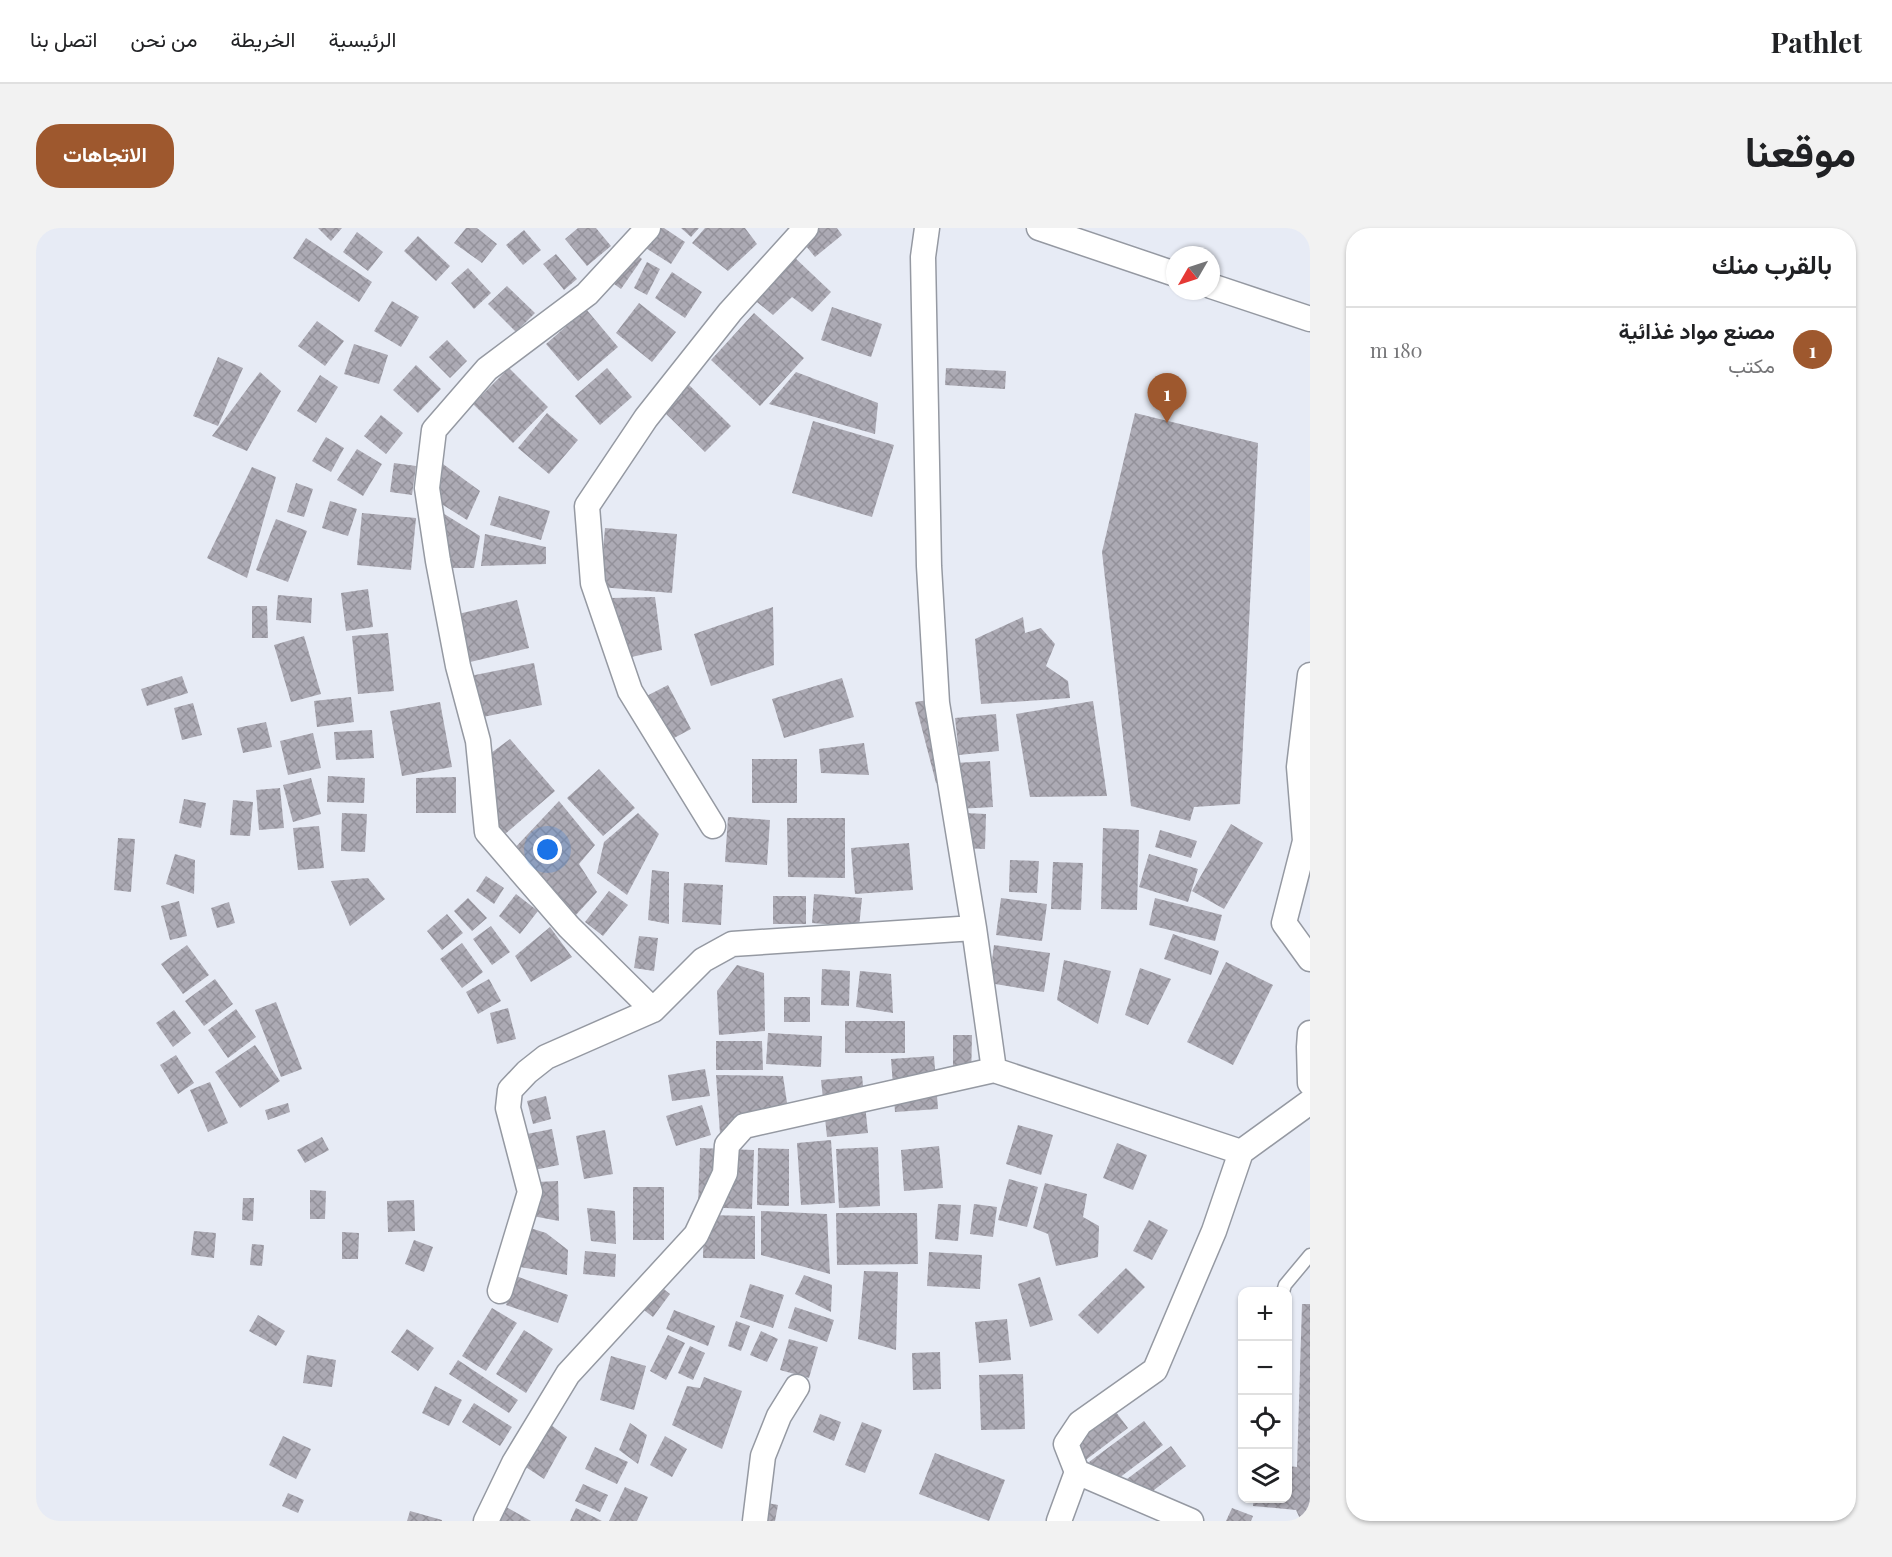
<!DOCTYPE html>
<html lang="ar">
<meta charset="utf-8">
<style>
body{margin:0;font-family:"Playfair Display",Vazirmatn,serif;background:#f2f2f2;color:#202124;direction:rtl}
.controls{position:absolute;right:18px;bottom:18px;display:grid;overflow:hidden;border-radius:12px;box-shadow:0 2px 4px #0004}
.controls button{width:54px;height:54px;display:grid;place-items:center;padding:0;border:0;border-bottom:2px solid #e0e0e0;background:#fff;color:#202124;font:30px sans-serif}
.compass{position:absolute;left:1130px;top:18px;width:54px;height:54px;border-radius:50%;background:#fff;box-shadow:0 2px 4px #0004;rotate:231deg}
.you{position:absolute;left:512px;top:622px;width:21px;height:21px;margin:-15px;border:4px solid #fff;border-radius:50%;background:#1a73e8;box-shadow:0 0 0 9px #1a73e833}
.badge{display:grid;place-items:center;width:39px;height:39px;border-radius:50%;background:#9e582e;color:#fff;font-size:20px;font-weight:700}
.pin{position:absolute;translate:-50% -50px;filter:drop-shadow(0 2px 3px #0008)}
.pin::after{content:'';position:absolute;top:32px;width:21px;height:18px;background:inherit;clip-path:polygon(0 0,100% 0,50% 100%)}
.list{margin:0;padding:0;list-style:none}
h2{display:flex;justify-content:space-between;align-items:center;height:78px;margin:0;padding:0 24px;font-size:26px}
h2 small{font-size:20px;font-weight:400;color:#757577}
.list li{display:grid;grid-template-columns:39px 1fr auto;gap:18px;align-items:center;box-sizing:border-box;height:84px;padding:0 24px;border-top:2px solid #e0e0e0}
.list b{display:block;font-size:22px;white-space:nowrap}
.list p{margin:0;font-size:20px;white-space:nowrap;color:#757577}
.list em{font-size:20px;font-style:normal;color:#757577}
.icon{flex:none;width:33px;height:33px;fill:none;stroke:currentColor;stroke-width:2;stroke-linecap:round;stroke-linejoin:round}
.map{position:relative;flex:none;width:1274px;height:1293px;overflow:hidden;direction:ltr;border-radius:24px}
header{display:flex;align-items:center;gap:36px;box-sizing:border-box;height:84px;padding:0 30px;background:#fff;border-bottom:2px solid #e0e0e0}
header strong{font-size:28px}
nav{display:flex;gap:33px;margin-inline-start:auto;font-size:21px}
.intro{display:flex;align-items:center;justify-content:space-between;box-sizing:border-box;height:144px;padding:0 36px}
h1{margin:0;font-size:42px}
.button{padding:15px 27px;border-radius:24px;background:#9e582e;color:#fff;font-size:21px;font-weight:700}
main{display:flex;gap:36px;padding:0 36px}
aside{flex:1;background:#fff;border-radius:24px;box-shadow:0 2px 4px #0004}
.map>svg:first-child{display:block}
.building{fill:url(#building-cross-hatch)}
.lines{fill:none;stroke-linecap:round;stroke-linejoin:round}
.service-casing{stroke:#9599a2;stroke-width:15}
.minor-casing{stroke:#9599a2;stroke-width:27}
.service{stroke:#fff;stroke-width:12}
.minor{stroke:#fff;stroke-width:24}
</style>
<header>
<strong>Pathlet</strong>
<nav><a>الرئيسية</a><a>الخريطة</a><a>من نحن</a><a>اتصل بنا</a></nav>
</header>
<div class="intro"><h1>موقعنا</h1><a class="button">الاتجاهات</a></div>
<main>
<aside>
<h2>بالقرب منك<small></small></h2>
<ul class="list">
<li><span class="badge">1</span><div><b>مصنع مواد غذائية</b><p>مكتب</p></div><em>180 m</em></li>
</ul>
</aside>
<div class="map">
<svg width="1274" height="1293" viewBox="0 0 1274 1293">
<defs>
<pattern id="building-cross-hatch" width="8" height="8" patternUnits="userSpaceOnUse" patternTransform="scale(1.5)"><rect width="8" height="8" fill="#acaab4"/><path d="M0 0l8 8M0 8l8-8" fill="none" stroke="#93919a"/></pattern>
</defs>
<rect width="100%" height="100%" fill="#e7ebf5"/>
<!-- building -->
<path class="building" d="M 282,0 L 306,0 L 295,13 Z
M 430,0 L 441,0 L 461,16 L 446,35 L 418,15 Z
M 542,0 L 560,0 L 575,18 L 551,38 L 529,11 Z
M 617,0 L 628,0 L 649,14 L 635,36 L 605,17 Z
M 645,0 L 663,0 L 655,9 Z
M 669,0 L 709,0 L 721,16 L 692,43 L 656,15 Z
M 780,0 L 801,0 L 806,7 L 779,29 L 765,12 Z
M 488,2 L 505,22 L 487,37 L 470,17 Z
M 321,4 L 347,24 L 332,43 L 307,24 Z
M 382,8 L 414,38 L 400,53 L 368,23 Z
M 270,10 L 336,54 L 323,74 L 257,30 Z
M 589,18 L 606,31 L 585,61 L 567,48 Z
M 520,26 L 541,51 L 528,62 L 507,36 Z
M 756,27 L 795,64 L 776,84 L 756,69 L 737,87 L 716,70 Z
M 611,34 L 624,41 L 611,67 L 598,60 Z
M 432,40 L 455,65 L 438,81 L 415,55 Z
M 636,44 L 666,64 L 649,90 L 619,70 Z
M 471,58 L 499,85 L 480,104 L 452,76 Z
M 356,73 L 383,89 L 365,119 L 338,103 Z
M 603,75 L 640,104 L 616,134 L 580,105 Z
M 796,79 L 846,96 L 835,129 L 785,112 Z
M 550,81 L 582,119 L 542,153 L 510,116 Z
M 718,85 L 768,130 L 724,178 L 675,132 Z
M 281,93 L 308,113 L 289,138 L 262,118 Z
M 411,112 L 431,133 L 414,150 L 393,129 Z
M 318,116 L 352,127 L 343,156 L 308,146 Z
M 182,129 L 207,140 L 182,198 L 157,188 Z
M 380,137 L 405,161 L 382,185 L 357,162 Z
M 473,140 L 512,179 L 477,215 L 437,176 Z
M 571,140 L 596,169 L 564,197 L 539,168 Z
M 910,140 L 970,143 L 969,161 L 909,157 Z
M 224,144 L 245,163 L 211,223 L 176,208 Z
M 760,144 L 842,175 L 839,206 L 733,176 Z
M 284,147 L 302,159 L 280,195 L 261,183 Z
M 651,155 L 695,198 L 669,224 L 625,181 Z
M 511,185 L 542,212 L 513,246 L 482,220 Z
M 1099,185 L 1222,215 L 1204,576 L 1158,579 L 1154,593 L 1095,578 L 1066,324 Z
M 345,187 L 367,205 L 350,226 L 328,208 Z
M 777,193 L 858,217 L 836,289 L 756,265 Z
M 290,209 L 308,220 L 295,244 L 276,233 Z
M 321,221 L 346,236 L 327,268 L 301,252 Z
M 358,235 L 380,238 L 376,267 L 354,264 Z
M 407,236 L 444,263 L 431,292 L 399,272 Z
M 216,239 L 240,249 L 211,350 L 171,330 Z
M 260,255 L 277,261 L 268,289 L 251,284 Z
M 463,268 L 514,283 L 505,312 L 454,297 Z
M 294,273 L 321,281 L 312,308 L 286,300 Z
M 405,284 L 444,308 L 438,340 L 406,340 Z
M 326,285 L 380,290 L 375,342 L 321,337 Z
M 240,291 L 271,303 L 252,354 L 220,342 Z
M 569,300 L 641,306 L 636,365 L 564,359 Z
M 449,306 L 510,319 L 510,336 L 445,338 Z
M 332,361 L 337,399 L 310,403 L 305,365 Z
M 242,367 L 276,370 L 275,395 L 240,392 Z
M 619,369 L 626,422 L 574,434 L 575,370 Z
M 481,372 L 493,420 L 430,435 L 418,387 Z
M 216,378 L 231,378 L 232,410 L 216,410 Z
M 737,379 L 738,437 L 675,458 L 658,406 Z
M 987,389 L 989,405 L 1005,400 L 1019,416 L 1010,438 L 1032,453 L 1034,470 L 945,476 L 939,411 Z
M 352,405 L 358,463 L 322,466 L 316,408 Z
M 268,408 L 285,466 L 255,474 L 238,417 Z
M 498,435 L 506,477 L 442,490 L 434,448 Z
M 146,448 L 152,465 L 111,478 L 105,461 Z
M 806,450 L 818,489 L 748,510 L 736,471 Z
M 632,457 L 655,501 L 621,519 L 597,475 Z
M 315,469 L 318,494 L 281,499 L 278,473 Z
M 912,469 L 915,556 L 900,555 L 879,474 Z
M 1057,473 L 1071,568 L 994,569 L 980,486 Z
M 404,474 L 416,539 L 366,548 L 354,483 Z
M 157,475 L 166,507 L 146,512 L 138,480 Z
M 960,486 L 963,523 L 923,527 L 919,490 Z
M 230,494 L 236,519 L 207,525 L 201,500 Z
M 336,502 L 338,530 L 300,532 L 298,504 Z
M 277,505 L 285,540 L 252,547 L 244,513 Z
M 474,511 L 519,563 L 461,613 L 447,531 Z
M 828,515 L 833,547 L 785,545 L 783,521 Z
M 716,531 L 761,531 L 761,575 L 716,575 Z
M 954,533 L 957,579 L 922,581 L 919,535 Z
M 563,541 L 599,580 L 567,608 L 531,570 Z
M 292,548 L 329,550 L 328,575 L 291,574 Z
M 420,549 L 420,585 L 380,585 L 380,550 Z
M 275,550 L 285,586 L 257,594 L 247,557 Z
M 244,560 L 248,600 L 223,602 L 220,562 Z
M 148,571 L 170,575 L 165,600 L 143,595 Z
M 197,572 L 217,574 L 214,608 L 194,607 Z
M 523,573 L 559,617 L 543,636 L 561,664 L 539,688 L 474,625 Z
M 306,585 L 331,586 L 329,624 L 305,623 Z
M 602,585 L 623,606 L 591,667 L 561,645 L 568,614 Z
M 929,585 L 950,586 L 949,621 L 927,620 Z
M 692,589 L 734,592 L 731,637 L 689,634 Z
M 751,590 L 809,590 L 809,650 L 752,649 Z
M 1195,596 L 1227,615 L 1188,681 L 1156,663 Z
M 283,598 L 288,640 L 262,642 L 257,600 Z
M 1067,600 L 1103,602 L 1101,682 L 1065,681 Z
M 1124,602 L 1161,613 L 1155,630 L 1119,619 Z
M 82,610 L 99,611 L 95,664 L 78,662 Z
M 873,615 L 877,662 L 819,666 L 815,620 Z
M 139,626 L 159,632 L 158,666 L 130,656 Z
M 1113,626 L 1162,641 L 1152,674 L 1103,659 Z
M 974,632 L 1003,633 L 1001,665 L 973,664 Z
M 1017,634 L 1047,635 L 1045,682 L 1015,681 Z
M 616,642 L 633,644 L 633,696 L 612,692 Z
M 450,648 L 468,660 L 458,676 L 440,663 Z
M 332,650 L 349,671 L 314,698 L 295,653 Z
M 648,655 L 687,657 L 685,697 L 646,694 Z
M 573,663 L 592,677 L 567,708 L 549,694 Z
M 480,666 L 502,683 L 484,706 L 463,688 Z
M 778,666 L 826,670 L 823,699 L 776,695 Z
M 737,668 L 770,668 L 770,696 L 737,696 Z
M 432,670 L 451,690 L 436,703 L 418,683 Z
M 965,670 L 1011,676 L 1006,713 L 960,707 Z
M 1119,670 L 1186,687 L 1179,713 L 1113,697 Z
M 143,673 L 151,708 L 134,712 L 125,678 Z
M 193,674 L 199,695 L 181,700 L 175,680 Z
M 411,686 L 427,705 L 406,722 L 391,703 Z
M 455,698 L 474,724 L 456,737 L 437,711 Z
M 514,699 L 536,729 L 495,754 L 479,728 Z
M 1137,706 L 1183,723 L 1175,747 L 1128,731 Z
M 603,708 L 622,710 L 618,743 L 598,740 Z
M 426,715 L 447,744 L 426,760 L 404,731 Z
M 151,717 L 173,747 L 147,766 L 125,736 Z
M 958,717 L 1014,725 L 1008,764 L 953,755 Z
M 1028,732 L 1075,743 L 1062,796 L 1021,772 Z
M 1190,734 L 1237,757 L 1197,837 L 1151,814 Z
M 701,737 L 728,745 L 729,803 L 683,807 L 681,763 Z
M 1104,740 L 1135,751 L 1112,797 L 1089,787 Z
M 786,741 L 814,743 L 813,778 L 785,777 Z
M 824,743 L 855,746 L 857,785 L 820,779 Z
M 179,751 L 197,776 L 168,798 L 149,773 Z
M 453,751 L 465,773 L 442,786 L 430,764 Z
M 748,769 L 774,769 L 774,794 L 748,794 Z
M 240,774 L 266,841 L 245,849 L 219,782 Z
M 472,780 L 480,811 L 461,816 L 454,785 Z
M 200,781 L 220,809 L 192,830 L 172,802 Z
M 138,782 L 155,805 L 137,819 L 120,795 Z
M 809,793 L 869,793 L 869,825 L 809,825 Z
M 732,805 L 786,808 L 785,839 L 730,836 Z
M 917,807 L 936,807 L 935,855 L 917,855 Z
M 680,813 L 726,813 L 727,842 L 680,842 Z
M 219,817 L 244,853 L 204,880 L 179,844 Z
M 140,827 L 158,855 L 142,866 L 124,837 Z
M 898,828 L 902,881 L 859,884 L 855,831 Z
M 669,841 L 674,868 L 636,873 L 632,847 Z
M 680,847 L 747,848 L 754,895 L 684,906 Z
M 826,848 L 832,905 L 791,909 L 785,852 Z
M 174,854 L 192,895 L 172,904 L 154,862 Z
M 510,868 L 515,891 L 497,896 L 491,873 Z
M 252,875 L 254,884 L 232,892 L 229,882 Z
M 666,877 L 675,907 L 640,918 L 630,888 Z
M 982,897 L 1017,907 L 1005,947 L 970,936 Z
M 516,901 L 523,937 L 493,943 L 486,907 Z
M 569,902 L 577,946 L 548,951 L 540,908 Z
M 286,909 L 293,922 L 269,935 L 261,922 Z
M 795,912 L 799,975 L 765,977 L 761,915 Z
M 1081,915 L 1111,927 L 1097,962 L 1067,950 Z
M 903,918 L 907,960 L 868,963 L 865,922 Z
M 842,919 L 844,978 L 803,980 L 800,921 Z
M 664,920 L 718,922 L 716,981 L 662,979 Z
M 722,920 L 753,921 L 753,978 L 721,977 Z
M 973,951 L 1002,959 L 991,999 L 962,992 Z
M 522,953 L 523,993 L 486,986 L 481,955 Z
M 1009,955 L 1051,966 L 1047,989 L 1063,998 L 1062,1029 L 1020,1038 L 1012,1006 L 997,1000 Z
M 597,959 L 628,959 L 628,1012 L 597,1012 Z
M 274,962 L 290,963 L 289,991 L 274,991 Z
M 207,970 L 218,970 L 217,993 L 206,992 Z
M 378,972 L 379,1003 L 352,1004 L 351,973 Z
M 902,976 L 925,977 L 922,1013 L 899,1011 Z
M 938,976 L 961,979 L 957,1009 L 934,1006 Z
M 551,980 L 579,983 L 580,1016 L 555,1013 Z
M 725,983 L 791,986 L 794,1046 L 725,1027 Z
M 800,985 L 881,985 L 882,1036 L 801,1037 Z
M 668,987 L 719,988 L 719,1031 L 667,1030 Z
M 1113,992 L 1132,1002 L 1116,1032 L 1097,1023 Z
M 491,999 L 510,1005 L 532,1022 L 531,1047 L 484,1039 Z
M 158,1003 L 180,1005 L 178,1030 L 155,1027 Z
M 306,1004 L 323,1005 L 322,1031 L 306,1031 Z
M 378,1012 L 397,1019 L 388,1044 L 369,1036 Z
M 216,1016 L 228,1017 L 226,1038 L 214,1037 Z
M 549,1023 L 580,1026 L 579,1049 L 547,1046 Z
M 893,1024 L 946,1027 L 944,1061 L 891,1058 Z
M 1090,1040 L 1109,1059 L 1062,1106 L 1042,1087 Z
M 828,1043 L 862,1044 L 860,1122 L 822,1111 Z
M 768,1047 L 796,1057 L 795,1084 L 759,1066 Z
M 480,1048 L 532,1067 L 522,1095 L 470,1077 Z
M 1004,1049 L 1017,1092 L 994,1099 L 982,1056 Z
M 614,1050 L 634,1066 L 617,1089 L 596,1073 Z
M 714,1056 L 748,1067 L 737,1100 L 704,1089 Z
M 1266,1076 L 1274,1076 L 1274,1293 L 1265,1293 L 1260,1282 L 1217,1278 L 1218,1270 L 1252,1270 L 1252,1238 L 1261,1239 Z
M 759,1079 L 798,1092 L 791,1114 L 752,1100 Z
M 456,1080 L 481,1095 L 450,1143 L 426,1128 Z
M 638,1082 L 679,1098 L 672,1118 L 630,1101 Z
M 222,1087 L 249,1103 L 240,1118 L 213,1103 Z
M 971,1091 L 975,1132 L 943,1135 L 939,1094 Z
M 700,1093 L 714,1098 L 705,1123 L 692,1118 Z
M 371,1101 L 398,1120 L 382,1143 L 355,1124 Z
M 488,1102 L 517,1121 L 490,1165 L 460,1146 Z
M 725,1103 L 742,1111 L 731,1134 L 714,1127 Z
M 632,1107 L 649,1115 L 630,1152 L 614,1143 Z
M 753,1111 L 782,1119 L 773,1150 L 744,1142 Z
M 654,1118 L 669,1125 L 657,1152 L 642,1145 Z
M 904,1124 L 905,1161 L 877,1162 L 876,1125 Z
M 271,1127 L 300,1132 L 296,1159 L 267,1155 Z
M 575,1128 L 610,1138 L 598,1182 L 564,1172 Z
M 422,1132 L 482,1172 L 473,1185 L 413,1146 Z
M 987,1146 L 989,1201 L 945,1202 L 943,1147 Z
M 668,1149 L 706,1163 L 686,1221 L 636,1197 L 651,1158 L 664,1160 Z
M 399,1158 L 426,1172 L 413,1198 L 386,1185 Z
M 438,1175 L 476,1199 L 464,1218 L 426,1194 Z
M 1073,1175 L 1092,1200 L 1047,1234 L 1028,1210 Z
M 499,1185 L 531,1209 L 508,1251 L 473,1228 Z
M 784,1186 L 805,1194 L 798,1213 L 777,1204 Z
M 1108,1193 L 1127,1217 L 1075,1256 L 1053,1234 Z
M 826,1194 L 846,1202 L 829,1245 L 809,1237 Z
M 594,1195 L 611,1207 L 602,1236 L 583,1222 Z
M 247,1208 L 275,1221 L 260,1251 L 233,1237 Z
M 629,1208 L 651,1221 L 636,1249 L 614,1237 Z
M 1135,1218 L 1150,1238 L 1098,1277 L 1083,1257 Z
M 559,1219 L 592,1234 L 581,1256 L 549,1241 Z
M 899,1225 L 969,1252 L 953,1293 L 883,1266 Z
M 547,1256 L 572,1267 L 564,1284 L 539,1273 Z
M 589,1259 L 612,1269 L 601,1293 L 573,1293 Z
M 252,1265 L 268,1272 L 262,1285 L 246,1278 Z
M 720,1273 L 742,1277 L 739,1293 L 717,1293 Z
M 463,1275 L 495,1293 L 455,1293 Z
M 540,1280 L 566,1293 L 534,1293 Z
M 1196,1280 L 1217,1288 L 1215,1293 L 1190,1293 Z
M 374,1283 L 406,1292 L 406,1293 L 371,1293 Z"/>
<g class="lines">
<!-- service casing -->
<g class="service-casing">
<path id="service" d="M 1247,1064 L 1249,1057 L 1274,1027"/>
</g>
<!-- minor casing -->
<g class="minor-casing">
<path id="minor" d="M 612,0 L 551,66 L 451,141 L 398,202 L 391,260 L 402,333 L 422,438 L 442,513 L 451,604 L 533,699 L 617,782 L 667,732 L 696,716 L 938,700
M 891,0 L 887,29 L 893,338 L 901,475 L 938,700 L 958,842
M 1003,0 L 1139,46
M 1175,58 L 1274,91
M 1274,447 L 1263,539 L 1269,613 L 1248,695 L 1274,731
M 677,598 L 594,463 L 557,355 L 551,278 L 610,190 L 694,84 L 770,0
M 1274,805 L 1273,819 L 1274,855
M 464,1063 L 494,964 L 472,880 L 474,862 L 491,844 L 510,829 L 617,782
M 1041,1244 L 1155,1293
M 450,1293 L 478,1235 L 532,1146 L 660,1007 L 689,945 L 691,917 L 708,898 L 958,842 L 1205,924
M 719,1293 L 727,1228 L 743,1188 L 761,1159
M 1023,1293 L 1041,1244 L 1030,1216 L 1044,1195 L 1119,1142 L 1178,1003 L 1205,924 L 1274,874"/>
</g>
<!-- service -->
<use href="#service" class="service"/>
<!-- minor -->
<use href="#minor" class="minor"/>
</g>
</svg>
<div class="controls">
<button>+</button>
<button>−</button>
<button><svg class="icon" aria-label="locate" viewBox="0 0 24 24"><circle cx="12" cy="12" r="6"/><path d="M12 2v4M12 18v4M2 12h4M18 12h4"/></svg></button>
<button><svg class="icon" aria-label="layers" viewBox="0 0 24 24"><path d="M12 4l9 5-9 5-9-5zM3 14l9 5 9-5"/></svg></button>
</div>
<svg class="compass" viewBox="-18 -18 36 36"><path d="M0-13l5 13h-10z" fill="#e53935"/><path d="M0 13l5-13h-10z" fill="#757577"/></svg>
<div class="you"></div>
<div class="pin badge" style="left:1131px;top:195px">1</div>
</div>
</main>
